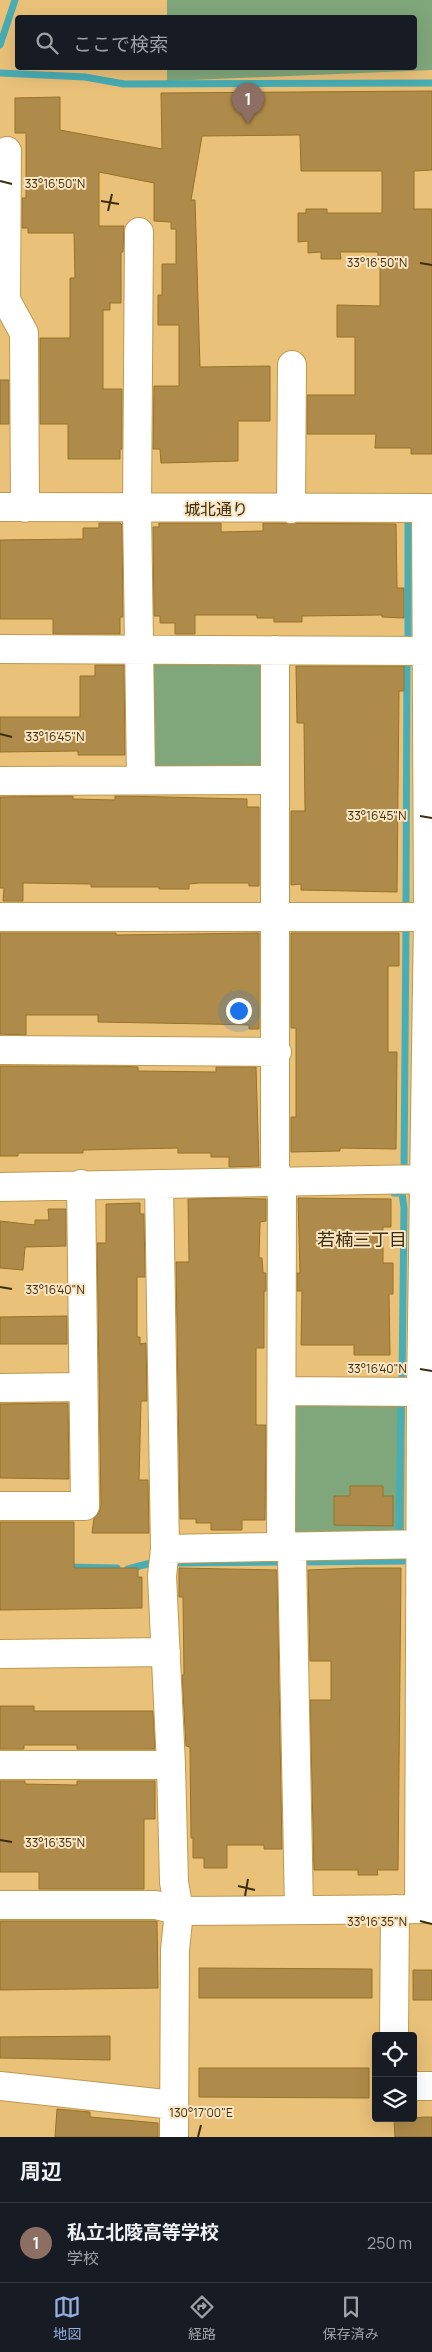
<!DOCTYPE html>
<html lang="ja">
<meta charset="utf-8">
<style>
body{margin:0;font-family:Manrope,"Noto Sans JP",sans-serif;background:#242831;color:#f1f3f6}
.controls{position:absolute;right:15px;bottom:15px;display:grid;overflow:hidden;border-radius:5px;box-shadow:0 5px 20px #0002}
.controls button{width:45px;height:45px;display:grid;place-items:center;padding:0;border:0;border-bottom:1px solid #363941;background:#171b24;color:#f1f3f6;font:25px sans-serif}
.you{position:absolute;left:238px;top:1010px;width:18px;height:18px;margin:-12px;border:4px solid #fff;border-radius:50%;background:#1a73e8;box-shadow:0 0 0 8px #1a73e833}
.badge{display:grid;place-items:center;width:32px;height:32px;border-radius:50%;background:#95b0e3;color:#fff;font-size:16px;font-weight:700}
.pin{position:absolute;translate:-50% -41px;filter:drop-shadow(0 1px 2px #0008)}
.pin::after{content:'';position:absolute;top:26px;width:18px;height:15px;background:inherit;clip-path:polygon(0 0,100% 0,50% 100%)}
.list{margin:0;padding:0;list-style:none}
h2{display:flex;justify-content:space-between;align-items:center;height:65px;margin:0;padding:0 20px;font-size:21px}
h2 small{font-size:16px;font-weight:400;color:#9ea1a6}
.list li{display:grid;grid-template-columns:32px 1fr auto;gap:15px;align-items:center;box-sizing:border-box;height:80px;padding:0 20px;border-top:1px solid #363941}
.list b{display:block;font-size:19px;white-space:nowrap}
.list p{margin:0;font-size:16px;white-space:nowrap;color:#9ea1a6}
.list em{font-size:16px;font-style:normal;color:#9ea1a6}
.icon{flex:none;width:28px;height:28px;fill:none;stroke:currentColor;stroke-width:2;stroke-linecap:round;stroke-linejoin:round}
.map{position:relative;flex:none;width:432px;height:2137px;overflow:hidden}
.search{position:absolute;background:#171b24;box-shadow:0 5px 20px #0002;left:15px;right:15px;top:15px;height:55px;display:flex;align-items:center;gap:12px;box-sizing:border-box;padding:0 18px;border-radius:5px;color:#9ea1a6;font-size:19px}
.sheet{height:145px;background:#171b24}
nav{display:flex;justify-content:space-around;align-items:center;box-sizing:border-box;height:70px;border-top:1px solid #363941;background:#171b24;font-size:14px;color:#9ea1a6}
nav a{display:grid;justify-items:center;gap:2px}
nav .on{color:#95b0e3}
.map>svg:first-child{display:block}
.green{fill:#80a67b}
.lines{fill:none;stroke-linecap:round;stroke-linejoin:round}
.stream{stroke:#48adb4;stroke-width:7}
.building{fill:#ae8b4a;stroke:#987227}
.minor-casing{stroke:#bf9850;stroke-width:30}
.minor{stroke:#fff;stroke-width:28}
.ticks{fill:none;stroke:#3c2d0e;stroke-width:2}
.labels{text-anchor:middle;dominant-baseline:central;stroke-width:4;stroke-linejoin:round;paint-order:stroke}
.street-label{font-size:16px;fill:#3c2d0e;stroke:#fae5c2}
.neighbourhood-label{font-size:18px;fill:#3c2d0e;stroke:#fae5c2}
.ticks-label{font-size:12px;text-anchor:middle;fill:#3c2d0e;stroke:#fae5c2;stroke-width:4;stroke-linejoin:round;paint-order:stroke}
</style>
<div class="map">
<svg width="432" height="2137" viewBox="0 0 432 2137">
<rect width="100%" height="100%" fill="#e9c179"/>
<!-- green -->
<path class="green" d="M 167,0 L 432,0 L 432,70 L 167,81 L 167,68 L 414,68 L 414,18 L 167,17 Z
M 147,656 L 266,656 L 266,773 L 147,773 Z
M 298,1399 L 405,1400 L 404,1536 L 299,1539 L 289,1529 L 287,1409 Z"/>
<g class="lines">
<!-- stream -->
<path class="stream" d="M 0,45 L 15,0
M 0,73 L 85,77 L 124,84 L 432,83
M 408,638 L 408,519
M 406,903 L 407,661
M 404,1169 L 406,929
M 394,1193 L 402,1193 L 404,1208 L 402,1381
M 399,1530 L 401,1405
M 303,1562 L 404,1561
M 177,1563 L 278,1562
M 65,1567 L 117,1568
M 128,1569 L 151,1563"/>
</g>
<!-- building -->
<path class="building" d="M 432,91 L 432,170 L 414,171 L 414,209 L 432,209 L 432,454 L 411,454 L 411,448 L 375,448 L 376,434 L 307,434 L 307,395 L 355,395 L 355,337 L 337,337 L 337,305 L 380,306 L 380,257 L 378,257 L 378,252 L 340,252 L 341,259 L 321,259 L 321,252 L 308,253 L 308,241 L 298,242 L 298,213 L 306,213 L 306,209 L 327,209 L 327,213 L 382,213 L 382,171 L 301,171 L 300,135 L 202,136 L 191,200 L 195,200 L 200,367 L 270,366 L 270,421 L 238,421 L 238,461 L 161,463 L 160,449 L 153,449 L 154,386 L 179,386 L 179,325 L 158,325 L 158,295 L 162,295 L 162,264 L 176,264 L 176,229 L 171,229 L 171,222 L 154,221 L 154,183 L 99,172 L 99,226 L 124,226 L 123,252 L 121,252 L 121,303 L 110,303 L 110,310 L 103,310 L 103,389 L 122,389 L 122,449 L 120,449 L 120,459 L 68,459 L 68,424 L 40,424 L 40,338 L 70,338 L 70,278 L 75,278 L 74,233 L 28,233 L 28,228 L 22,228 L 22,198 L 26,198 L 26,133 L 15,133 L 15,98 L 60,97 L 60,130 L 162,149 L 161,93 Z
M 0,380 L 9,380 L 9,424 L 0,424 Z
M 99,523 L 120,523 L 122,525 L 123,617 L 120,617 L 120,634 L 53,634 L 53,619 L 0,619 L 0,540 L 83,539 L 83,528 L 99,528 Z
M 159,523 L 221,523 L 221,532 L 263,531 L 263,523 L 396,524 L 397,588 L 404,588 L 404,618 L 382,617 L 382,615 L 302,616 L 302,622 L 274,622 L 274,618 L 257,618 L 257,615 L 195,615 L 195,634 L 175,634 L 175,623 L 160,623 L 160,616 L 154,616 L 153,527 L 159,527 Z
M 95,665 L 124,665 L 125,755 L 78,755 L 78,751 L 0,752 L 0,717 L 80,717 L 80,676 L 95,676 Z
M 296,666 L 404,666 L 404,691 L 399,691 L 397,892 L 301,890 L 301,884 L 291,885 L 291,811 L 305,811 L 304,723 L 297,723 Z
M 73,796 L 73,799 L 115,800 L 115,796 L 123,796 L 247,799 L 247,807 L 259,807 L 259,886 L 249,886 L 249,883 L 199,883 L 189,884 L 189,889 L 159,889 L 159,887 L 91,887 L 91,884 L 23,883 L 23,901 L 3,901 L 4,888 L 0,888 L 0,797 Z
M 0,933 L 116,933 L 116,935 L 259,933 L 259,1029 L 249,1029 L 249,1025 L 209,1024 L 98,1022 L 98,1015 L 26,1015 L 26,1035 L 0,1034 Z
M 291,933 L 399,933 L 399,966 L 388,966 L 388,1052 L 397,1052 L 396,1149 L 340,1148 L 340,1151 L 291,1152 L 291,1117 L 296,1117 L 296,1028 L 291,1028 Z
M 0,1066 L 118,1066 L 138,1067 L 138,1071 L 216,1072 L 216,1067 L 256,1067 L 259,1166 L 229,1167 L 229,1157 L 211,1157 L 211,1153 L 178,1153 L 178,1148 L 83,1150 L 83,1153 L 18,1153 L 18,1156 L 0,1156 Z
M 228,1198 L 266,1199 L 266,1221 L 260,1222 L 259,1258 L 262,1258 L 263,1273 L 266,1273 L 266,1291 L 264,1291 L 264,1348 L 256,1348 L 256,1425 L 266,1425 L 265,1520 L 242,1520 L 242,1530 L 211,1530 L 211,1523 L 196,1523 L 196,1519 L 180,1519 L 176,1262 L 189,1262 L 188,1199 Z
M 298,1198 L 391,1199 L 391,1227 L 383,1227 L 383,1263 L 393,1263 L 393,1294 L 389,1294 L 390,1355 L 354,1355 L 354,1345 L 301,1345 L 302,1291 L 297,1291 L 297,1273 L 300,1273 Z
M 140,1203 L 140,1214 L 144,1214 L 145,1277 L 137,1277 L 137,1337 L 140,1337 L 140,1344 L 146,1343 L 147,1401 L 141,1401 L 139,1480 L 148,1480 L 149,1533 L 92,1533 L 94,1518 L 99,1513 L 101,1506 L 97,1243 L 106,1243 L 106,1204 Z
M 48,1209 L 66,1209 L 66,1246 L 25,1247 L 23,1270 L 0,1268 L 0,1221 L 35,1225 L 35,1220 L 49,1220 Z
M 67,1316 L 67,1344 L 0,1344 L 0,1317 Z
M 68,1403 L 69,1479 L 0,1478 L 0,1404 Z
M 350,1486 L 383,1486 L 383,1496 L 393,1496 L 393,1526 L 334,1525 L 334,1496 L 350,1496 Z
M 0,1522 L 74,1522 L 74,1568 L 138,1568 L 138,1577 L 142,1577 L 142,1608 L 0,1610 Z
M 179,1568 L 277,1570 L 282,1849 L 264,1849 L 264,1845 L 227,1845 L 227,1868 L 204,1868 L 204,1858 L 193,1858 L 193,1838 L 191,1838 L 190,1747 L 186,1746 L 182,1675 L 184,1675 L 183,1597 L 179,1597 Z
M 357,1568 L 401,1568 L 398,1870 L 377,1870 L 378,1875 L 358,1875 L 358,1870 L 314,1870 L 310,1700 L 331,1700 L 331,1661 L 310,1661 L 308,1570 Z
M 0,1706 L 34,1706 L 34,1711 L 153,1711 L 155,1749 L 77,1749 L 77,1745 L 24,1745 L 24,1749 L 0,1749 Z
M 0,1781 L 25,1781 L 25,1784 L 77,1785 L 77,1781 L 155,1781 L 155,1819 L 144,1819 L 144,1889 L 39,1889 L 39,1872 L 0,1872 Z
M 0,1921 L 157,1921 L 158,1988 L 0,1990 Z
M 199,1968 L 372,1969 L 372,1998 L 199,1998 Z
M 413,1970 L 432,1970 L 432,2000 L 413,2000 Z
M 110,2036 L 110,2060 L 0,2058 L 0,2037 Z
M 199,2068 L 369,2068 L 369,2098 L 199,2097 Z
M 57,2109 L 90,2112 L 90,2117 L 158,2123 L 158,2137 L 55,2137 Z
M 426,2117 L 432,2117 L 432,2137 L 395,2137 L 394,2119 Z"/>
<g class="lines">
<!-- minor casing -->
<g class="minor-casing">
<path id="minor" d="M 7,151 L 6,300 L 24,333 L 25,508
M 139,232 L 137,509 L 141,779
M 0,507 L 432,508
M 291,509 L 292,365
M 0,649 L 432,651
M 275,650 L 275,1167 L 282,1197 L 281,1535 L 292,1555 L 299,1910
M 0,781 L 275,780
M 0,917 L 432,917
M 0,1050 L 277,1052
M 159,1184 L 165,1549 L 162,1576 L 171,1765 L 174,1882 L 179,1911 L 175,1950 L 174,2137
M 0,1187 L 424,1179
M 0,1388 L 83,1387
M 282,1391 L 421,1392
M 0,1506 L 85,1506 L 81,1184
M 165,1549 L 432,1544
M 0,1654 L 166,1652
M 0,1765 L 171,1765
M 0,1905 L 156,1905 L 179,1911 L 432,1909
M 419,1909 L 421,1392 L 428,917 L 426,508
M 394,2036 L 395,1909
M 0,2086 L 174,2105
M 413,2086 L 432,2086"/>
</g>
<!-- minor -->
<use href="#minor" class="minor"/>
</g>
<!-- ticks -->
<path class="ticks" d="M 0,181 L 12,184M 101,201 L 119,204M 108,211 L 112,194M 420,263 L 432,265M 0,734 L 12,737M 420,816 L 432,818M 0,1287 L 12,1289M 420,1369 L 432,1371M 0,1840 L 12,1842M 238,1886 L 255,1890M 245,1896 L 248,1879M 420,1921 L 432,1924M 198,2137 L 201,2125"/>
<g class="labels">
<!-- street labels -->
<g class="street-label">
<text x="216" y="509">城北通り</text>
</g>
<!-- neighbourhood labels -->
<g class="neighbourhood-label">
<text x="362" y="1239">若楠三丁目</text>
</g>
</g>
<g class="ticks-label">
<text x="55" y="188">33°16'50"N</text>
<text x="377" y="267">33°16'50"N</text>
<text x="55" y="741">33°16'45"N</text>
<text x="377" y="820">33°16'45"N</text>
<text x="55" y="1294">33°16'40"N</text>
<text x="377" y="1373">33°16'40"N</text>
<text x="55" y="1847">33°16'35"N</text>
<text x="377" y="1926">33°16'35"N</text>
<text x="201" y="2117">130°17'00"E</text>
</g>
</svg>
<div class="controls">
<button><svg class="icon" aria-label="locate" viewBox="0 0 24 24"><circle cx="12" cy="12" r="6"/><path d="M12 2v4M12 18v4M2 12h4M18 12h4"/></svg></button>
<button><svg class="icon" aria-label="layers" viewBox="0 0 24 24"><path d="M12 4l9 5-9 5-9-5zM3 14l9 5 9-5"/></svg></button>
</div>
<div class="you"></div>
<div class="pin badge" style="left:248px;top:124px;background:#8d6e63">1</div>
<div class="search"><svg class="icon" aria-label="search" viewBox="0 0 24 24"><circle cx="10" cy="10" r="6"/><path d="M15 15l6 6"/></svg>ここで検索</div>
</div>
<section class="sheet">
<h2>周辺<small></small></h2>
<ul class="list">
<li><span class="badge" style="background:#8d6e63">1</span><div><b>私立北陵高等学校</b><p>学校</p></div><em>250 m</em></li>
</ul>
</section>
<nav>
<a class="on"><svg class="icon" aria-label="map" viewBox="0 0 24 24"><path d="M3 6l6-2 6 2 6-2v14l-6 2-6-2-6 2zM9 4v14M15 6v14"/></svg>地図</a>
<a><svg class="icon" aria-label="directions" viewBox="0 0 24 24"><path d="M12 3l9 9-9 9-9-9zM9 14v-3h6M13 9l2 2-2 2"/></svg>経路</a>
<a><svg class="icon" aria-label="saved" viewBox="0 0 24 24"><path d="M7 4h10v16l-5-4-5 4z"/></svg>保存済み</a>
</nav>
